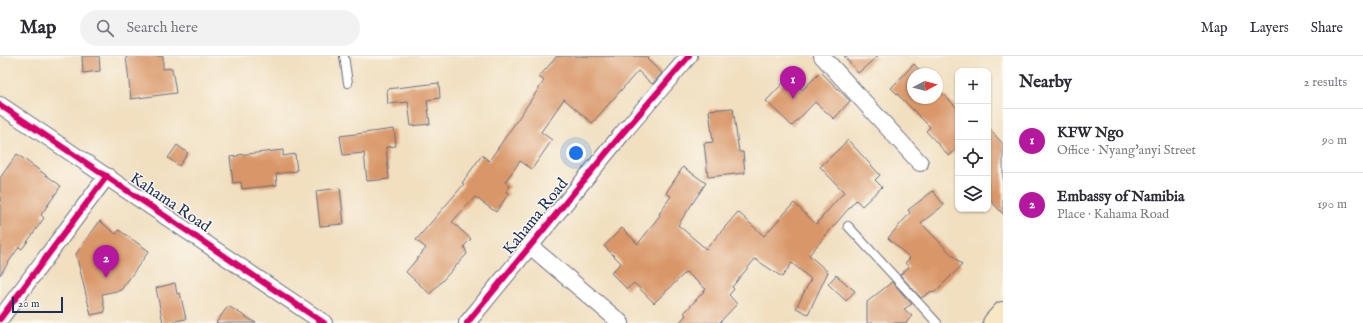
<!DOCTYPE html>
<meta charset="utf-8">
<style>
body{margin:0;font-family:"IM FELL English",serif;background:#f2f2f3;color:#2b2b33}
.controls{position:absolute;right:12px;top:12px;display:grid;overflow:hidden;border-radius:8px;box-shadow:0 1px 3px #0004}
.controls button{width:36px;height:36px;display:grid;place-items:center;padding:0;border:0;border-bottom:1px solid #e1e1e2;background:#fff;color:#2b2b33;font:20px sans-serif}
.compass{position:absolute;left:907px;top:12px;width:36px;height:36px;border-radius:50%;background:#fff;box-shadow:0 1px 3px #0004;rotate:83deg}
.scale{position:absolute;left:12px;bottom:10px;width:51px;box-sizing:border-box;padding-left:4px;border:2px solid #1b2f5e;border-top:0;font-size:11px;line-height:14px;white-space:nowrap;color:#1b2f5e;-webkit-text-stroke:3px #fbf7ec;paint-order:stroke}
.you{position:absolute;left:576px;top:97px;width:14px;height:14px;margin:-10px;border:3px solid #fff;border-radius:50%;background:#1a73e8;box-shadow:0 0 0 6px #1a73e833}
.badge{display:grid;place-items:center;width:26px;height:26px;border-radius:50%;background:#b5179e;color:#fff;font-size:13px;font-weight:700}
.pin{position:absolute;translate:-50% -33px;filter:drop-shadow(0 1px 2px #0008)}
.pin::after{content:'';position:absolute;top:21px;width:14px;height:12px;background:inherit;clip-path:polygon(0 0,100% 0,50% 100%)}
.list{margin:0;padding:0;list-style:none}
h2{display:flex;justify-content:space-between;align-items:center;height:52px;margin:0;padding:0 16px;font-size:17px}
h2 small{font-size:13px;font-weight:400;color:#7c7c81}
.list li{display:grid;grid-template-columns:26px 1fr auto;gap:12px;align-items:center;box-sizing:border-box;height:64px;padding:0 16px;border-top:1px solid #e1e1e2}
.list b{display:block;font-size:15px;white-space:nowrap}
.list p{margin:0;font-size:13px;white-space:nowrap;color:#7c7c81}
.list em{font-size:13px;font-style:normal;color:#7c7c81}
.icon{flex:none;width:22px;height:22px;fill:none;stroke:currentColor;stroke-width:2;stroke-linecap:round;stroke-linejoin:round}
.map{position:relative;flex:none;width:1003px;height:267px;overflow:hidden}
header{display:flex;align-items:center;gap:24px;box-sizing:border-box;height:56px;padding:0 20px;background:#fff;border-bottom:1px solid #e1e1e2}
header strong{font-size:19px}
nav{display:flex;gap:22px;margin-inline-start:auto;font-size:14px}
.search{width:280px;height:36px;background:#f2f2f3;display:flex;align-items:center;gap:10px;box-sizing:border-box;padding:0 14px;border-radius:22px;color:#7c7c81;font-size:15px}
main{display:flex}
aside{flex:1;background:#fff}
.map>svg:first-child{display:block}
.building{fill:#d99667}
.lines{fill:none;stroke-linecap:round;stroke-linejoin:round}
.lane-casing{stroke:#666d80;stroke-width:10}
.street-casing{stroke:#666d80;stroke-width:18}
.secondary-casing{stroke:#666d80;stroke-width:24}
.lane{stroke:#fff;stroke-width:8}
.street{stroke:#fff;stroke-width:16}
.secondary{stroke:#f7e8c3;stroke-width:22}
.cycleway-casing{stroke:#fbf7ec;stroke-width:8}
.cycleway{stroke:#d6006c;stroke-width:6}
.labels{text-anchor:middle;dominant-baseline:central;stroke-width:3;stroke-linejoin:round;paint-order:stroke}
.street-label{font-size:16px;fill:#1b2f5e;stroke:#fbf7ec}
</style>
<header>
<strong>Map</strong>
<div class="search"><svg class="icon" aria-label="search" viewBox="0 0 24 24"><circle cx="10" cy="10" r="6"/><path d="M15 15l6 6"/></svg>Search here</div>
<nav><a>Map</a><a>Layers</a><a>Share</a></nav>
</header>
<main>
<div class="map">
<svg width="1003" height="267" viewBox="0 0 1003 267">
<rect width="100%" height="100%" fill="#fbf7ec"/>
<filter id="ink" filterUnits="userSpaceOnUse"><feTurbulence type="fractalNoise" baseFrequency=".025" numOctaves="2"/><feDisplacementMap in="SourceGraphic" scale="8" xChannelSelector="R" yChannelSelector="G"/><feConvolveMatrix kernelMatrix="1 2 1 2 8 2 1 2 1" color-interpolation-filters="sRGB"/></filter>
<filter id="wash" filterUnits="userSpaceOnUse"><feTurbulence type="fractalNoise" baseFrequency=".012" numOctaves="4" result="noise"/><feDisplacementMap in="SourceGraphic" scale="16" xChannelSelector="R" yChannelSelector="G"/><feGaussianBlur stdDeviation="0.9" result="paint"/><feColorMatrix in="noise" values="0 0 0 0 0 0 0 0 0 0 0 0 0 0 0 0 0 1.4 0 .05"/><feComposite in="paint" operator="in"/></filter>
<g filter="url(#wash)">
<rect width="100%" height="100%" fill="#f1dfc0"/>
<g id="blocks">
<!-- building -->
<path class="building" d="M 82,0 L 99,0 L 100,15 L 83,17 Z
M 126,0 L 163,0 L 163,13 L 172,12 L 176,37 L 131,43 Z
M 557,0 L 650,0 L 647,3 L 662,17 L 652,28 L 638,15 L 592,67 L 564,43 L 541,76 L 552,84 L 532,113 L 520,105 L 505,126 L 510,130 L 506,136 L 509,137 L 496,156 L 475,141 L 452,166 L 471,183 L 464,190 L 467,198 L 430,238 L 406,216 L 426,192 L 416,184 L 464,128 L 462,127 L 482,99 L 489,105 L 544,25 L 539,21 Z
M 844,0 L 878,0 L 858,17 Z
M 914,8 L 923,18 L 913,18 L 913,42 L 937,42 L 937,32 L 958,53 L 958,92 L 949,100 L 926,75 L 930,71 L 891,32 Z
M 821,16 L 850,45 L 834,63 L 815,46 L 792,70 L 766,45 L 789,21 L 802,34 Z
M 439,27 L 440,42 L 427,44 L 430,68 L 411,70 L 408,46 L 388,48 L 387,33 Z
M 733,52 L 739,96 L 743,96 L 745,117 L 708,121 L 704,87 L 713,86 L 709,54 Z
M 988,71 L 1003,88 L 1003,158 L 988,142 Z
M 394,73 L 396,90 L 386,91 L 389,123 L 367,125 L 364,97 L 343,99 L 340,80 Z
M 848,84 L 880,119 L 875,124 L 882,131 L 862,150 L 856,144 L 809,199 L 828,216 L 808,258 L 796,252 L 811,223 L 792,207 L 782,221 L 755,203 L 732,231 L 734,233 L 729,239 L 737,248 L 719,267 L 679,267 L 686,259 L 684,257 L 706,233 L 686,216 L 654,247 L 634,227 L 627,233 L 611,217 L 621,207 L 604,190 L 622,172 L 638,188 L 660,159 L 659,158 L 671,140 L 666,137 L 683,111 L 706,127 L 678,169 L 706,193 L 738,156 L 764,180 L 794,147 L 816,168 L 844,136 L 820,111 Z
M 177,89 L 188,97 L 179,110 L 168,102 Z
M 283,94 L 283,100 L 295,98 L 297,115 L 276,118 L 277,129 L 242,133 L 241,126 L 233,127 L 230,101 L 238,100 L 238,99 Z
M 17,98 L 61,130 L 41,159 L 44,162 L 30,182 L 22,193 L 19,191 L 0,219 L 0,122 Z
M 340,132 L 344,168 L 320,170 L 316,135 Z
M 933,135 L 944,149 L 921,167 L 962,209 L 934,237 L 932,235 L 921,242 L 900,219 L 909,211 L 905,207 L 910,202 L 888,182 L 910,157 L 908,154 Z
M 100,165 L 116,178 L 119,174 L 149,195 L 121,234 L 102,238 L 105,256 L 91,259 L 76,198 Z
M 836,219 L 855,235 L 846,245 L 828,228 Z
M 892,226 L 912,248 L 904,253 L 912,260 L 906,267 L 867,267 L 867,246 Z
M 175,227 L 177,238 L 180,237 L 186,263 L 163,267 L 156,232 Z
M 228,250 L 256,267 L 216,267 Z"/>
</g>
</g>
<g filter="url(#ink)">
<use href="#blocks" fill-opacity="0" stroke="#666d80" stroke-width="1"/>
<g class="lines">
<!-- lane casing -->
<g class="lane-casing">
<path id="lane" d="M 344,0 L 348,27
M 848,170 L 937,267"/>
</g>
<!-- street casing -->
<g class="street-casing">
<path id="street" d="M 822,0 L 920,107
M 0,49 L 324,267
M 530,190 L 621,267
M 0,263 L 107,120
M 467,267 L 621,79 L 689,0"/>
</g>
<!-- secondary casing -->
<g class="secondary-casing">
<path id="secondary" d="M 994,267 L 1003,257"/>
</g>
<!-- lane -->
<use href="#lane" class="lane"/>
<!-- street -->
<use href="#street" class="street"/>
<!-- secondary -->
<use href="#secondary" class="secondary"/>
<!-- cycleway casing -->
<g class="cycleway-casing">
<path id="cycleway" d="M 0,49 L 324,267
M 0,263 L 107,120
M 467,267 L 621,79 L 689,0"/>
</g>
<!-- cycleway -->
<use href="#cycleway" class="cycleway"/>
</g>
</g>
<g class="labels">
<!-- street labels -->
<g class="street-label">
<text transform="translate(170 147) rotate(34)">Kahama Road</text>
<text transform="translate(536 161) rotate(-51)">Kahama Road</text>
</g>
</g>
</svg>
<div class="controls">
<button>+</button>
<button>−</button>
<button><svg class="icon" aria-label="locate" viewBox="0 0 24 24"><circle cx="12" cy="12" r="6"/><path d="M12 2v4M12 18v4M2 12h4M18 12h4"/></svg></button>
<button><svg class="icon" aria-label="layers" viewBox="0 0 24 24"><path d="M12 4l9 5-9 5-9-5zM3 14l9 5 9-5"/></svg></button>
</div>
<svg class="compass" viewBox="-18 -18 36 36"><path d="M0-13l5 13h-10z" fill="#e53935"/><path d="M0 13l5-13h-10z" fill="#7c7c81"/></svg>
<div class="scale">20 m</div>
<div class="you"></div>
<div class="pin badge" style="left:793px;top:43px">1</div>
<div class="pin badge" style="left:106px;top:222px">2</div>
</div>
<aside>
<h2>Nearby<small>2 results</small></h2>
<ul class="list">
<li><span class="badge">1</span><div><b>KFW Ngo</b><p>Office · Nyang'anyi Street</p></div><em>90 m</em></li>
<li><span class="badge">2</span><div><b>Embassy of Namibia</b><p>Place · Kahama Road</p></div><em>190 m</em></li>
</ul>
</aside>
</main>
